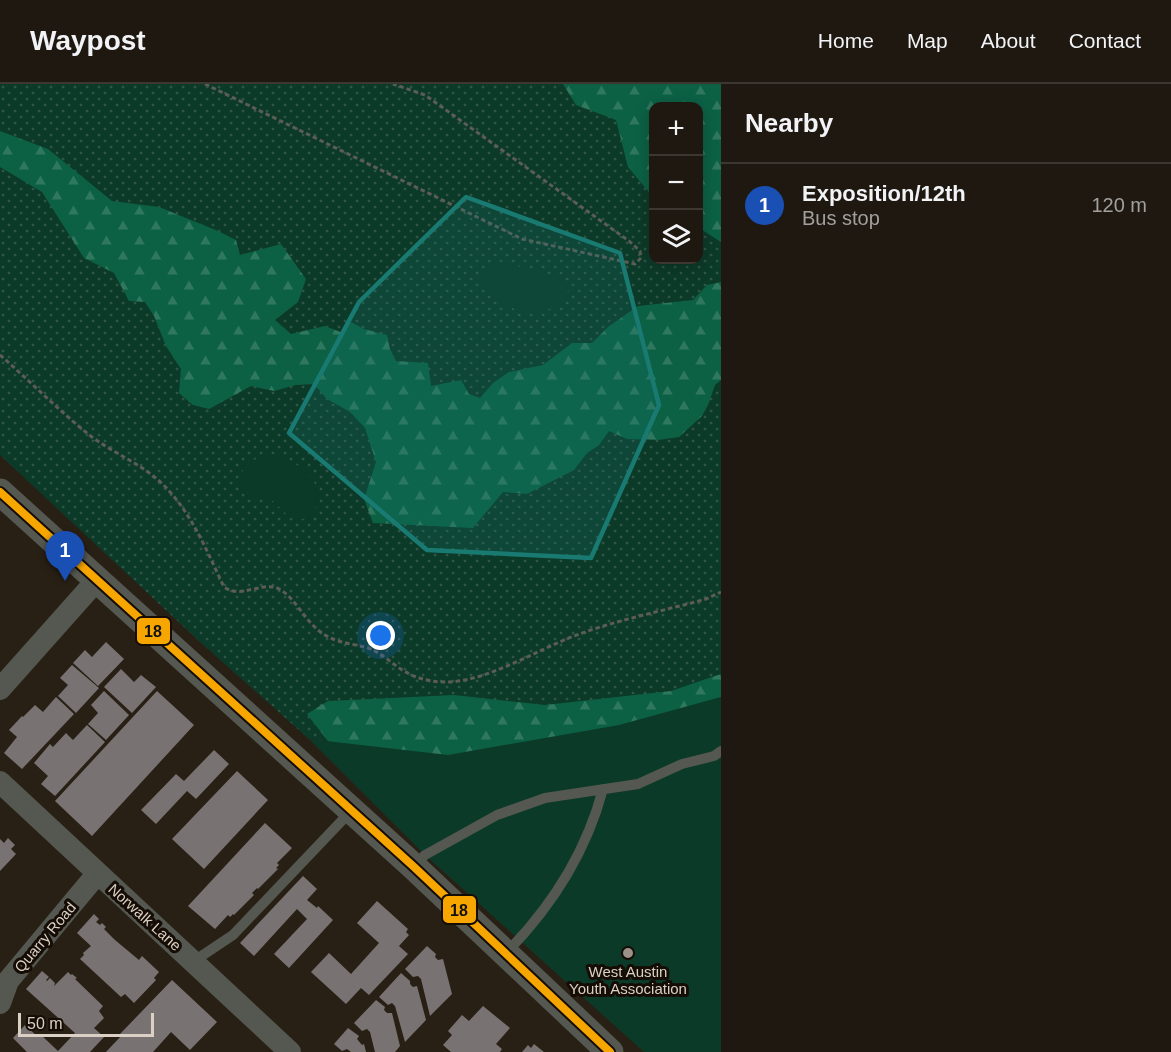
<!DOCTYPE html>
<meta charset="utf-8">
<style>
body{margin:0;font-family:Helvetica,sans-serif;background:#272119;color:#f1f3f6}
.controls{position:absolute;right:18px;top:18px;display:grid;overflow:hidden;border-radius:12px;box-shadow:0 3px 15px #0003}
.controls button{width:54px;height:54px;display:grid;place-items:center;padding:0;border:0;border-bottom:2px solid #3c3730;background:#1f1810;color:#f1f3f6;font:30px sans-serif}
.scale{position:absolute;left:18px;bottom:15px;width:136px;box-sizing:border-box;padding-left:6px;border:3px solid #dbd0c4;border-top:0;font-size:16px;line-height:21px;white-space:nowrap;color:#dbd0c4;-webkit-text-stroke:4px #140c05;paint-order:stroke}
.you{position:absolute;left:381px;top:552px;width:21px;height:21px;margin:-15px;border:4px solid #fff;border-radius:50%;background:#1a73e8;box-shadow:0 0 0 9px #1a73e833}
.badge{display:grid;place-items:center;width:39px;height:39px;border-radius:50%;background:#0b8043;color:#fff;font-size:20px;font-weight:700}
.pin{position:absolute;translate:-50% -50px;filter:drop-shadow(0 2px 3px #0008)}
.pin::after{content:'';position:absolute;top:32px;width:21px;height:18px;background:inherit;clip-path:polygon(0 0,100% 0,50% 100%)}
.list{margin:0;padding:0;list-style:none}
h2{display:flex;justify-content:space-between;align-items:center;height:78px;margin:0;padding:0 24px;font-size:26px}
h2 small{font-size:20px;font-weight:400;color:#a1a09f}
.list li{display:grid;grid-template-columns:39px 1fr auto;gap:18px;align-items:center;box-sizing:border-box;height:84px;padding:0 24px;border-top:2px solid #3c3730}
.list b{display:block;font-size:22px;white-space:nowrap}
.list p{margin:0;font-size:20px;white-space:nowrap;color:#a1a09f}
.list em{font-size:20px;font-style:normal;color:#a1a09f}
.icon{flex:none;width:33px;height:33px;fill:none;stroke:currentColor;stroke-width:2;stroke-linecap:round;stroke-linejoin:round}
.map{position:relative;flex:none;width:721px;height:968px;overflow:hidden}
header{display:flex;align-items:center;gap:36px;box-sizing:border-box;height:84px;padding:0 30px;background:#1f1810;border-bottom:2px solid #3c3730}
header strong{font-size:28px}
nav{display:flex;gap:33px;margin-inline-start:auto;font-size:21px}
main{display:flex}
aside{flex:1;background:#1f1810}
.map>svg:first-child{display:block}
.grass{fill:url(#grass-dots);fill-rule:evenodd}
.forest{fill:url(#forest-firs)}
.garden{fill:#0c3a29}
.building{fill:#787272}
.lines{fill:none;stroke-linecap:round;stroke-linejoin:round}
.path{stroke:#5d5d56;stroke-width:3;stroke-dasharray:4.5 3;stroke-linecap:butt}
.service{stroke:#545850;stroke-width:10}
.minor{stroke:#545850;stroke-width:22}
.tertiary{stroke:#545850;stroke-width:27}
.bus-1-casing{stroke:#140c05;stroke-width:12}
.bus-1{stroke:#f7a600;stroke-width:8}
.marked{fill:#197a72;fill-opacity:0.2;stroke:#197a72;stroke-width:4.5;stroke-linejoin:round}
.poi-dot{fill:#9d9287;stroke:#140c05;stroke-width:2}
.labels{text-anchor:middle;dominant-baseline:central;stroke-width:6;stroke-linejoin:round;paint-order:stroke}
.street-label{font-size:15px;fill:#dbd0c4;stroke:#140c05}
.poi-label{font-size:15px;fill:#dbd0c4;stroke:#140c05}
.line-badge{stroke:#140c05;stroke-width:2}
.pale-badge-label{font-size:16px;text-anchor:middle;font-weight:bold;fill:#111}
</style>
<header>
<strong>Waypost</strong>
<nav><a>Home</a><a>Map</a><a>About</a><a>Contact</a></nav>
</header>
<main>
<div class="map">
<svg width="721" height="968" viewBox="0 0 721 968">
<defs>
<pattern id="grass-dots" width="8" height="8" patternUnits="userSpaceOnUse" patternTransform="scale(1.5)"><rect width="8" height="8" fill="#0c3a29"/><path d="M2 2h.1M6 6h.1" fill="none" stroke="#2f5546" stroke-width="1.8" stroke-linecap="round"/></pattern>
<pattern id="forest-firs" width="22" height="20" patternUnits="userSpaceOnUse" patternTransform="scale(1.5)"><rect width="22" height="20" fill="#0c6145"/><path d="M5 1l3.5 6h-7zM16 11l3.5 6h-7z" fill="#2f775e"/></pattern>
</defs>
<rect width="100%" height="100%" fill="#292015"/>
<!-- grass -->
<path class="grass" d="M 0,0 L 721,0 L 721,613 L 448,671 L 309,655 L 200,558 L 0,371 ZM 654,22 L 698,22 L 698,176 L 654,176 Z"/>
<!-- forest -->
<path class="forest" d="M 563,0 L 721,0 L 721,158 L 699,144 L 698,22 L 654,22 L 653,113 L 628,83 L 616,36 L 576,21 Z
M 0,47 L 48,65 L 112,117 L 159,123 L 218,147 L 236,156 L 240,171 L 281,160 L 306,195 L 298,218 L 275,236 L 291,250 L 325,242 L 343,249 L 351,238 L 364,245 L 387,251 L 390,265 L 396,277 L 428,279 L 431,302 L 461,296 L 469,310 L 480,314 L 493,299 L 509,288 L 543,281 L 572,259 L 592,259 L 608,243 L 638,222 L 693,216 L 707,201 L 721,198 L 721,296 L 715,301 L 708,321 L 702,332 L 679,353 L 658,356 L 627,355 L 609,347 L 599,361 L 587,369 L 574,386 L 527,410 L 503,408 L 473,444 L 373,439 L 364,415 L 376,378 L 365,344 L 350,328 L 327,315 L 314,300 L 296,301 L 274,307 L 251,302 L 209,325 L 193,321 L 179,309 L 181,285 L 166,262 L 154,232 L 145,218 L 129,217 L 114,189 L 84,174 L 42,108 L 0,83 Z
M 721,590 L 721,638 L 583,698 L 338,670 L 307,630 L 328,617 L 454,611 L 545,621 L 671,607 Z"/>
<!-- garden -->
<path class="garden" d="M 502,178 L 561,194 C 584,214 543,231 526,230 C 518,229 512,223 505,219 C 488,210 473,203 488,181 Z
M 272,370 C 293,375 325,395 317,420 C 315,427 312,431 305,435 L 290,434 L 273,417 L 248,412 L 239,404 C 236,385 256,371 272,370 Z
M 721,613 L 721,968 L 644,968 L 425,771 L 309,655 L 448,671 L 619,641 Z"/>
<!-- building -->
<path class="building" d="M 106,558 L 124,575 L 98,602 L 73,579 L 85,566 L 92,573 Z
M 72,581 L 99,604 L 76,629 L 58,612 L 68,601 L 60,594 Z
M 121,585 L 134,598 L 141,591 L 156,603 L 132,629 L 104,603 Z
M 104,607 L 129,631 L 106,656 L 88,640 L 98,629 L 91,621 Z
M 157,607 L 194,641 L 92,752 L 55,717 Z
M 56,613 L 74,630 L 22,685 L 4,669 L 17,653 L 9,646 L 22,632 L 23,633 L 35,621 L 43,628 Z
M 87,641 L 105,658 L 55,712 L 41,700 L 48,692 L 34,679 L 50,660 L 53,663 L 66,649 L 73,656 Z
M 214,666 L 229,680 L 196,715 L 187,707 L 156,740 L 141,726 L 176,690 L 184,697 Z
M 237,687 L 268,716 L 204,785 L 172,755 Z
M 265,739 L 292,764 L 277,779 L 279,781 L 276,784 L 278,785 L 258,805 L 257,804 L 252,809 L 254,811 L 234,831 L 233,830 L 230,833 L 228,831 L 215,845 L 188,822 Z
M 8,754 L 15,761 L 11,765 L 16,770 L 0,787 L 0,755 L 4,759 Z
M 303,792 L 317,805 L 307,816 L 317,824 L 318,822 L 333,836 L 289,884 L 274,870 L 307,835 L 297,825 L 254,872 L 240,859 Z
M 377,817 L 408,845 L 406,848 L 409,851 L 399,862 L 408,870 L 369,911 L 361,904 L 346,920 L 311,888 L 329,869 L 351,890 L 379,859 L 357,839 Z
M 94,830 L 99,835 L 96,838 L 100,841 L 102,839 L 106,843 L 104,845 L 115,856 L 139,876 L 142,872 L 159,888 L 154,894 L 156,896 L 134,919 L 125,910 L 121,913 L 80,875 L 84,871 L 83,869 L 91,862 L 77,849 Z
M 427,862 L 436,870 L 435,873 L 438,876 L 443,875 L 452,910 L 430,932 L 421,895 L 418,892 L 413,893 L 405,885 Z
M 42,887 L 49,893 L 46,896 L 47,897 L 50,894 L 55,899 L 54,902 L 68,888 L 71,891 L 72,890 L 77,894 L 75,895 L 103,922 L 99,927 L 104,934 L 94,944 L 104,953 L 90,968 L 27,968 L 13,954 L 25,941 L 38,953 L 40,950 L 58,967 L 75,949 L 26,905 Z
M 401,889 L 410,897 L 410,900 L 413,903 L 417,902 L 426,936 L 405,958 L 395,922 L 392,919 L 388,921 L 379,913 Z
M 172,896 L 217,938 L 190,966 L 171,948 L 153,968 L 106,968 L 122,951 L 120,950 Z
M 376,916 L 385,923 L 384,926 L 387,929 L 392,929 L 400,962 L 395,968 L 375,968 L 370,948 L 367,945 L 362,947 L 354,939 Z
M 483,922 L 510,944 L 496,960 L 502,965 L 500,968 L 451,968 L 443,961 L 452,951 L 448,947 L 462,931 L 469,937 Z
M 348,944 L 359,952 L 357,955 L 362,961 L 364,960 L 366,968 L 351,968 L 347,965 L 342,967 L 334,960 Z
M 534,960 L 544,968 L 522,968 L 528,961 L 531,964 Z"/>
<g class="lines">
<!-- path -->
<path class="path" d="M 205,0 L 522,155 L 635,180 L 641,174 L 640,167 L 629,157 L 425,11 L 393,0
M 0,271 C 31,298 60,328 92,353 C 118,372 149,383 170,408 C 195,436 208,470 224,503 C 241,516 264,495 281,506 C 299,518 304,538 325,551 C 338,559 354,560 368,564 C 379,568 387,575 395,581 C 411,593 427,598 446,598 C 486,598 537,566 574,552 C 616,536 663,527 706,515 L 721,508"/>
<!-- service -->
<path class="service" d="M 414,781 L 425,771 L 497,731 L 545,714 L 638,700 L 682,680 L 714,672 L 721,667
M 507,868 C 553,821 586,769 603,705
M 194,877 L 233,851 L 351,727"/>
<!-- minor -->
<path class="minor" d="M 0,605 L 97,496
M 0,698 L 290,968
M 0,919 L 8,897 L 97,790"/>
<!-- tertiary -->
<path class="tertiary" d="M 0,408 L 413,782 L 610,968"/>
<!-- bus-1 casing -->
<g class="bus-1-casing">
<path id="bus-1" d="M 0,408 L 413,782 L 610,968"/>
</g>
<!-- bus-1 -->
<use href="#bus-1" class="bus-1"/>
</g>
<!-- marked area -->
<path class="marked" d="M 466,113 L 620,169 L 659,321 L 591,474 L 427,466 L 289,349 L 359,218 Z"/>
<!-- markers -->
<circle class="poi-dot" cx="628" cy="869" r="6"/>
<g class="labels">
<!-- street labels -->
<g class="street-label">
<text transform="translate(145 833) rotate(42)">Norwalk Lane</text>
<text transform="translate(45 853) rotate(-50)">Quarry Road</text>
</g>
<!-- poi labels -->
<g class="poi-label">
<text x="628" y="887">West Austin<tspan x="628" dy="17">Youth Association</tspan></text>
</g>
</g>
<g class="line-badge">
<rect x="136" y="533" width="35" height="28" rx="6" fill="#f7a600"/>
<rect x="442" y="811" width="35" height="29" rx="6" fill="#f7a600"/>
</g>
<g class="pale-badge-label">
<text x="153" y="553">18</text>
<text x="459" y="832">18</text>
</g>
</svg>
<div class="controls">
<button>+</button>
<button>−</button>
<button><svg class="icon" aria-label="layers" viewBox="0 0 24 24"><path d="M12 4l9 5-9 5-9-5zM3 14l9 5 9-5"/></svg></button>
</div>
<div class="scale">50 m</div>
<div class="you"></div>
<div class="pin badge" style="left:65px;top:497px;background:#1a4fb4">1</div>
</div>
<aside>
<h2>Nearby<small></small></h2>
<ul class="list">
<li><span class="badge" style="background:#1a4fb4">1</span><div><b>Exposition/12th</b><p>Bus stop</p></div><em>120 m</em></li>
</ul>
</aside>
</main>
